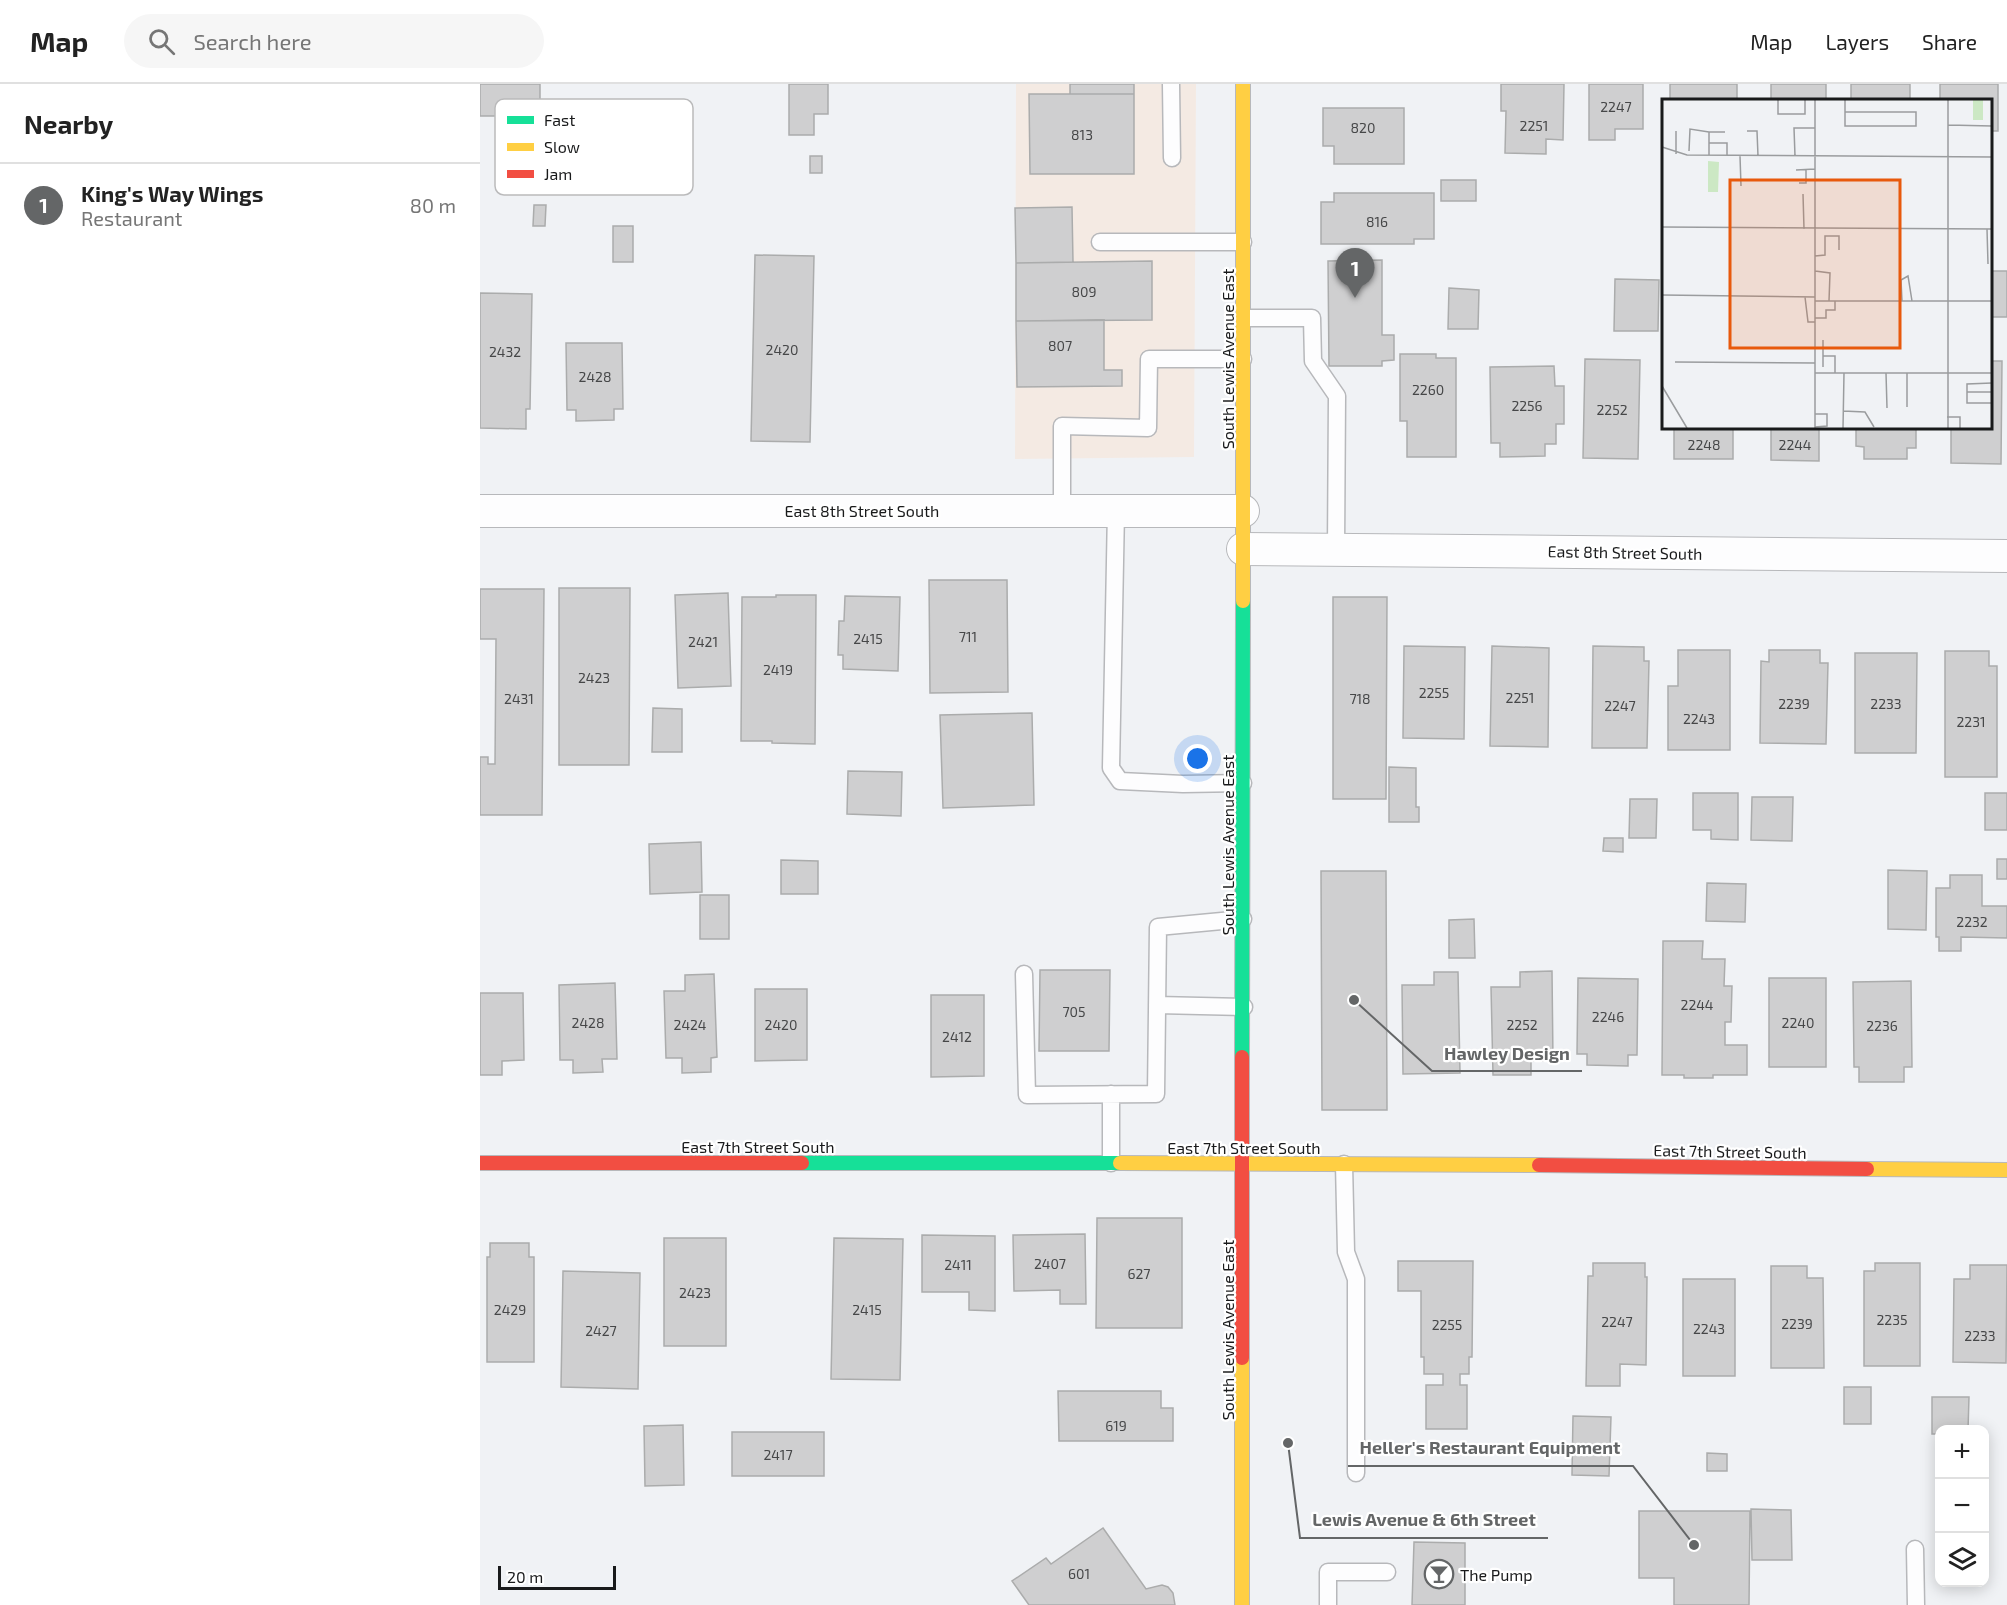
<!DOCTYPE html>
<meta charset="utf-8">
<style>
body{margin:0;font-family:"Exo 2",sans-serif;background:#f6f6f6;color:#222}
.controls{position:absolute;right:18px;bottom:18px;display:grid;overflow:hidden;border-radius:12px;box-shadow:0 3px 15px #0003}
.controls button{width:54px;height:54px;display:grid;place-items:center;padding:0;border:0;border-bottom:2px solid #e0e0e0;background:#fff;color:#222;font:30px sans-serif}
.scale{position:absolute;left:18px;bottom:15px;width:118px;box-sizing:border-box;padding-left:6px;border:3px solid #191a1b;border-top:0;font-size:16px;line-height:21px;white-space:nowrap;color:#191a1b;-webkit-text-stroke:4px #fff;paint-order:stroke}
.you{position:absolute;left:718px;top:675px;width:21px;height:21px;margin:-15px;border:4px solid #fff;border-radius:50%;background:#1a73e8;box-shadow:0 0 0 9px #1a73e833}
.badge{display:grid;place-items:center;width:39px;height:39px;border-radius:50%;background:#646667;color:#fff;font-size:20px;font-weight:700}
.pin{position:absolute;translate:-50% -50px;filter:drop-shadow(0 2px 3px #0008)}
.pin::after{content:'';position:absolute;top:32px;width:21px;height:18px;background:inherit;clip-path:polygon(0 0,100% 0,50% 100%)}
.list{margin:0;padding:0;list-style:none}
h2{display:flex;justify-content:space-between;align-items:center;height:78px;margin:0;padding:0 24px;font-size:26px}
h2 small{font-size:20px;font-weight:400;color:#767676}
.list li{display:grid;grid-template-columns:39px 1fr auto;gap:18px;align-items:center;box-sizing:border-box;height:84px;padding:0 24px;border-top:2px solid #e0e0e0}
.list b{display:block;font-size:22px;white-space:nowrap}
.list p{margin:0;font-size:20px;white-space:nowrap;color:#767676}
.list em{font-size:20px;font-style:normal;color:#767676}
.icon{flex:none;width:33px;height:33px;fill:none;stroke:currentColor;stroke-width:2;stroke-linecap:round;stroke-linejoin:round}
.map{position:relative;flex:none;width:1527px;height:1521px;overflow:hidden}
header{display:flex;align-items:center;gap:36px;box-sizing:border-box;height:84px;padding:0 30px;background:#fff;border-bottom:2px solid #e0e0e0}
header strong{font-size:28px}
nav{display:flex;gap:33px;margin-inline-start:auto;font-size:21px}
.search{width:420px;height:54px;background:#f6f6f6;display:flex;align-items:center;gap:15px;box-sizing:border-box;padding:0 21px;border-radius:33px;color:#767676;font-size:22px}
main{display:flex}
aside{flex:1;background:#fff}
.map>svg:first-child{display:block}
.industrial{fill:#f4eae3}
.building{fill:#cfcfd0;stroke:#abacac;stroke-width:1.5}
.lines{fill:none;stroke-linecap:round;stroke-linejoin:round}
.lane-casing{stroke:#b7b8bb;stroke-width:19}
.street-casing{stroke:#b7b8bb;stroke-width:34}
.fast-casing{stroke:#b7b8bb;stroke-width:16}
.slow-casing{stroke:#b7b8bb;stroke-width:16}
.jam-casing{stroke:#b7b8bb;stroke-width:16}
.lane{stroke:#fdfdfe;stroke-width:16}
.street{stroke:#fdfdfe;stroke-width:32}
.fast{stroke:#16e098;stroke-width:14}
.slow{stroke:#ffcf43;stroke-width:14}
.jam{stroke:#f24e42;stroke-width:14}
.labels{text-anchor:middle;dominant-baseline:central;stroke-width:4.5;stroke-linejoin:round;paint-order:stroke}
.number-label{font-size:14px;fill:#464748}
.street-label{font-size:16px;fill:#191a1b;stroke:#fff}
.poi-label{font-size:16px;fill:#191a1b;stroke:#fff;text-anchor:start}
.inset-road{fill:none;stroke:#9a9c9e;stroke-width:1.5}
.view{fill:#e8590c;fill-opacity:0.15;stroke:#e8590c;stroke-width:3}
.inset-edge{fill:none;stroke:#191a1b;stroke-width:3}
.key{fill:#fff;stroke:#bababb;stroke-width:1.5}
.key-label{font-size:16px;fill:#191a1b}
.leader{fill:none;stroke:#646667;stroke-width:2}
.callout-dot{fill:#646667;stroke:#fff;stroke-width:2}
.callout-label{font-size:18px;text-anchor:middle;font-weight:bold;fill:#646667;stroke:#fff;stroke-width:4.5;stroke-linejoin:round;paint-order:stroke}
</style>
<header>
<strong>Map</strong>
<div class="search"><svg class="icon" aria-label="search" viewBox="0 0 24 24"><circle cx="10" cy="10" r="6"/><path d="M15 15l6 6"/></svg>Search here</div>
<nav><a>Map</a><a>Layers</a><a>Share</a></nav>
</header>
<main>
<aside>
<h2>Nearby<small></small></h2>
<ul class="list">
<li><span class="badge">1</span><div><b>King's Way Wings</b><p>Restaurant</p></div><em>80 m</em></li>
</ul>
</aside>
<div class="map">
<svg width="1527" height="1521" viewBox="0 0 1527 1521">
<rect width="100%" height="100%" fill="#f0f2f5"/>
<!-- industrial -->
<path class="industrial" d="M 536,0 L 716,0 L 714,373 L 535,375 Z"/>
<!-- building -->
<path class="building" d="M 0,0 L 60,0 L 60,32 L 0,32 Z
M 309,0 L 348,0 L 348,30 L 334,30 L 334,51 L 309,51 Z
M 590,0 L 654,0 L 654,10 L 590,10 Z
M 1021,0 L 1084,0 L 1083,56 L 1066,55 L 1066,70 L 1025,69 L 1026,27 L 1021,27 Z
M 1109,0 L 1163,0 L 1163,45 L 1135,45 L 1135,56 L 1109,56 Z
M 1190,0 L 1257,0 L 1257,16 L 1190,16 Z
M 1291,0 L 1346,0 L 1346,16 L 1291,16 Z
M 1371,0 L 1430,0 L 1430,16 L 1371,16 Z
M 1460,0 L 1518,0 L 1518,47 L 1510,47 L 1510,16 L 1460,16 Z
M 549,10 L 654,10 L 654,90 L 550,90 Z
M 843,24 L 924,24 L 924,80 L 854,80 L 854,62 L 843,62 Z
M 330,72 L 342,72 L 342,89 L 330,89 Z
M 961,96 L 996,96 L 996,117 L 961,117 Z
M 854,109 L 954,109 L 954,155 L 934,155 L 934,160 L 841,160 L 841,118 L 854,118 Z
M 54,121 L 66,121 L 65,142 L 53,142 Z
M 592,123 L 593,178 L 536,179 L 535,124 Z
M 133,142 L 153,142 L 153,178 L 133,178 Z
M 275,171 L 334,172 L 330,358 L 271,357 Z
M 902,176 L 902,251 L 914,251 L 914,276 L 902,277 L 902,282 L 849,282 L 848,177 Z
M 672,177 L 672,236 L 536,237 L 536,179 Z
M 1510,187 L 1527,187 L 1527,233 L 1510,233 Z
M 1135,195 L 1179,196 L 1178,247 L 1134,247 Z
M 969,204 L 999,206 L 998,245 L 968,245 Z
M 0,209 L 52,210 L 50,325 L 46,325 L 46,345 L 0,344 Z
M 624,236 L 624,286 L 642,286 L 642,302 L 537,303 L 536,237 Z
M 86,259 L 142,259 L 143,325 L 134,325 L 134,336 L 96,337 L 96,326 L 87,326 Z
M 920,270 L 956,270 L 956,274 L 976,274 L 976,373 L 927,373 L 927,337 L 920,337 Z
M 1105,275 L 1160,276 L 1158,375 L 1103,374 Z
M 1510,277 L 1522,277 L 1521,380 L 1471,379 L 1471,344 L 1510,344 Z
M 1074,282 L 1075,302 L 1084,302 L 1084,340 L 1076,340 L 1076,360 L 1065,360 L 1065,372 L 1020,373 L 1020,359 L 1011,359 L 1010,283 Z
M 1194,344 L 1258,344 L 1253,344 L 1253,375 L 1194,375 Z
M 1291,344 L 1339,344 L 1339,377 L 1291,376 Z
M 1376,344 L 1436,344 L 1436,364 L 1427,364 L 1427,375 L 1384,375 L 1384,363 L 1376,362 Z
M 449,496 L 527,496 L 528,608 L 450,609 Z
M 79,504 L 150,504 L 149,681 L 79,681 Z
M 0,505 L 64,505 L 62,731 L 0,731 L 0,673 L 8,673 L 8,680 L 15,680 L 16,555 L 0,555 Z
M 248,509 L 251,602 L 198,604 L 195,511 Z
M 296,511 L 336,511 L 335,660 L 292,659 L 292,657 L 261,657 L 262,513 L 296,513 Z
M 365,512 L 420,513 L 418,587 L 363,585 L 363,571 L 358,571 L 359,537 L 364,537 Z
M 853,513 L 907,513 L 906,715 L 853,715 Z
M 924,562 L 985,563 L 984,655 L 923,654 Z
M 1012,562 L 1069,564 L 1068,663 L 1010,662 Z
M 1113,562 L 1164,563 L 1164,577 L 1169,577 L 1167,664 L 1112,664 Z
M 1198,566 L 1250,566 L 1250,666 L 1188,666 L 1188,602 L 1198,602 Z
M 1289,566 L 1340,566 L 1340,579 L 1348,579 L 1346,660 L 1280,659 L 1281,577 L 1289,578 Z
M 1465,567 L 1509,567 L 1509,582 L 1517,582 L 1517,693 L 1465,693 Z
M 1375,569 L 1437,569 L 1436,669 L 1375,669 Z
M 173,624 L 202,625 L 202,668 L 172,668 Z
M 552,629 L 554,721 L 463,724 L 460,631 Z
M 909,683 L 936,684 L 936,723 L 939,723 L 939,738 L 909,738 Z
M 368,687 L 422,688 L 421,732 L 367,730 Z
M 1213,709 L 1258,709 L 1258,756 L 1231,755 L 1231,746 L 1213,746 Z
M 1505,709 L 1527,709 L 1527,746 L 1505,746 Z
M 1272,713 L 1313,713 L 1312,757 L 1271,756 Z
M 1150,715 L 1177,715 L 1176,754 L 1149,754 Z
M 1124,754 L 1143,754 L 1143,768 L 1123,767 Z
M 221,758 L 222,808 L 170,810 L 169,760 Z
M 1517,775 L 1527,775 L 1527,795 L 1517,795 Z
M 301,776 L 338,777 L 338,810 L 301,810 Z
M 1408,786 L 1447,787 L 1446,846 L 1408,845 Z
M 841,787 L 906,787 L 907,1026 L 842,1026 Z
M 1470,791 L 1502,791 L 1502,822 L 1527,822 L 1527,854 L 1481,853 L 1481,867 L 1459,867 L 1459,853 L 1456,853 L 1456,804 L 1470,804 Z
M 1227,799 L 1266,800 L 1265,838 L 1226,837 Z
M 220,811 L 249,811 L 249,855 L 220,855 Z
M 994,835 L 995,874 L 969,874 L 969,836 Z
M 1183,857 L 1223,857 L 1222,875 L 1245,875 L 1244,902 L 1252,902 L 1251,938 L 1245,938 L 1245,961 L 1267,961 L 1267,991 L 1233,991 L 1233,994 L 1204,994 L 1204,991 L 1182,991 Z
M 560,886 L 630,886 L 629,967 L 559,967 Z
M 1072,887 L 1073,977 L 1051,977 L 1051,991 L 1013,991 L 1011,903 L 1040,903 L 1040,888 Z
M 954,888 L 978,888 L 980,989 L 923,990 L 922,901 L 954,901 Z
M 234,890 L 237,973 L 231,974 L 231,988 L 202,989 L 202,974 L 186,974 L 184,907 L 205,907 L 205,891 Z
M 1098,894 L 1158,895 L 1157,971 L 1148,971 L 1148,982 L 1107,981 L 1107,970 L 1097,970 Z
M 1289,894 L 1346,894 L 1346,983 L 1289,983 Z
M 1431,897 L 1432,983 L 1424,983 L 1424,998 L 1379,998 L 1379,983 L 1374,983 L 1373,898 Z
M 135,899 L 137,975 L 122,975 L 123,988 L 93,989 L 93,976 L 80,976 L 79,901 Z
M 275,905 L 327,905 L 327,976 L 275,977 Z
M 0,909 L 43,909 L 44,976 L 22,977 L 22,991 L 0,991 Z
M 451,911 L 504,911 L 504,992 L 451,993 Z
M 617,1134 L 702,1134 L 702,1244 L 616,1244 Z
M 605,1150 L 606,1220 L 580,1220 L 580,1206 L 534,1207 L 533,1151 Z
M 442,1151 L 515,1152 L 515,1227 L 489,1226 L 489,1208 L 442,1208 Z
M 184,1154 L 246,1154 L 246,1262 L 184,1262 Z
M 354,1154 L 423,1155 L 420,1296 L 351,1295 Z
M 10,1159 L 49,1159 L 49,1173 L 54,1173 L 54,1278 L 7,1278 L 7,1173 L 10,1173 Z
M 918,1177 L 993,1177 L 992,1273 L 989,1273 L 989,1290 L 980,1290 L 980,1301 L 987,1301 L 987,1345 L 946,1345 L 946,1301 L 963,1301 L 963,1290 L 944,1290 L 944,1273 L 941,1273 L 941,1207 L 918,1207 Z
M 1113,1179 L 1165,1179 L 1165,1193 L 1167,1193 L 1166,1281 L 1140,1280 L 1140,1302 L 1106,1302 L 1108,1192 L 1113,1192 Z
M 1395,1179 L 1440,1179 L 1440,1282 L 1384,1282 L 1384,1187 L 1395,1187 Z
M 1490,1181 L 1527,1181 L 1526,1279 L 1473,1278 L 1474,1195 L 1490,1195 Z
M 1291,1182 L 1327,1182 L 1327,1194 L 1343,1194 L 1344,1284 L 1291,1284 Z
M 83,1187 L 160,1189 L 158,1305 L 81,1303 Z
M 1203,1195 L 1255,1195 L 1255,1292 L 1203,1292 Z
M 1364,1303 L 1391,1303 L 1391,1340 L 1364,1340 Z
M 578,1307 L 681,1307 L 681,1324 L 693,1324 L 693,1357 L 579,1357 Z
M 1452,1313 L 1489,1313 L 1488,1346 L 1460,1346 L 1460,1350 L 1452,1350 Z
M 1093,1332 L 1131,1333 L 1129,1392 L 1092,1391 Z
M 203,1341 L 204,1401 L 165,1402 L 164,1342 Z
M 252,1348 L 344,1348 L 344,1392 L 252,1392 Z
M 1227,1369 L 1247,1370 L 1247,1387 L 1227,1387 Z
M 1271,1425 L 1311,1426 L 1312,1476 L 1272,1476 Z
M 1159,1427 L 1270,1427 L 1269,1521 L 1194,1521 L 1194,1494 L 1159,1494 Z
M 623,1444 L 666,1505 L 682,1501 L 688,1503 L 693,1509 L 695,1521 L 549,1521 L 532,1497 L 566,1474 L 571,1480 Z
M 934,1458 L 985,1459 L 985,1521 L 932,1521 Z"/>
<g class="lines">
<!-- lane casing -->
<g class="lane-casing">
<path id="lane" d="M 691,0 L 692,74
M 620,158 L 763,158
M 763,234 L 832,234 L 833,277 L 857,312 L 856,466
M 582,426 L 582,342 L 668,344 L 669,275 L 763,275
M 636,426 L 631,684 L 640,697 L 703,700 L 763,699
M 544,890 L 547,1011 L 676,1010 L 678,843 L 763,835
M 677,921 L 764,923
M 631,1010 L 631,1079
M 864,1080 L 866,1168 L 876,1195 L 876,1389
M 1435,1465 L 1436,1521
M 848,1521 L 848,1488 L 907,1488"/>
</g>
<!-- street casing -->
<g class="street-casing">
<path id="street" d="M 0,427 L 763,427
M 763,465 L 1527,472"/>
</g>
<!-- fast casing -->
<g class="fast-casing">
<path id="fast" d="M 762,973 L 763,517
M 322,1079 L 640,1079"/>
</g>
<!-- slow casing -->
<g class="slow-casing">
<path id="slow" d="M 763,517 L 763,0
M 640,1079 L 1059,1081
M 1387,1085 L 1527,1086
M 762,1521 L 762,1274"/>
</g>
<!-- jam casing -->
<g class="jam-casing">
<path id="jam" d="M 0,1079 L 322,1079
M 1059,1081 L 1387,1085
M 762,1274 L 762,973"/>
</g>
<!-- lane -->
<use href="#lane" class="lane"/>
<!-- street -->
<use href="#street" class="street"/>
<!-- fast -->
<use href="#fast" class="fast"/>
<!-- slow -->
<use href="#slow" class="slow"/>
<!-- jam -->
<use href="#jam" class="jam"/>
</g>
<!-- icons -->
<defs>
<g id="bar-ring" transform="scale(1.5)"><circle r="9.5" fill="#fff" stroke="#646667" stroke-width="1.5"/><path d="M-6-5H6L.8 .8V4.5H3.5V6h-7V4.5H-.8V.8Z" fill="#646667"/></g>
</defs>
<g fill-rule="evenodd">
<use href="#bar-ring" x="959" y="1490"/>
</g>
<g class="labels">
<!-- number labels -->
<g class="number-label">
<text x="1136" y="22">2247</text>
<text x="1054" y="41">2251</text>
<text x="883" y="43">820</text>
<text x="602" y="50">813</text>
<text x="897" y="137">816</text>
<text x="604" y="207">809</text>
<text x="580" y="261">807</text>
<text x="302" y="265">2420</text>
<text x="25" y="267">2432</text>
<text x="115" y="292">2428</text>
<text x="948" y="305">2260</text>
<text x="1047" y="321">2256</text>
<text x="1132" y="325">2252</text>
<text x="1224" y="360">2248</text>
<text x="1315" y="360">2244</text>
<text x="488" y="552">711</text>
<text x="388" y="554">2415</text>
<text x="223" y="557">2421</text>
<text x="298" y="585">2419</text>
<text x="114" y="593">2423</text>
<text x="954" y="608">2255</text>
<text x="1040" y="613">2251</text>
<text x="39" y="614">2431</text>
<text x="880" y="614">718</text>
<text x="1314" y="619">2239</text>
<text x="1406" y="619">2233</text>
<text x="1140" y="621">2247</text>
<text x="1219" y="634">2243</text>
<text x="1491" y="637">2231</text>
<text x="1492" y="837">2232</text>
<text x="1217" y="920">2244</text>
<text x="594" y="927">705</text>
<text x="1128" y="932">2246</text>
<text x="108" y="938">2428</text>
<text x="1318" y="938">2240</text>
<text x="210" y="940">2424</text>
<text x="301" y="940">2420</text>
<text x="1042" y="940">2252</text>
<text x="1402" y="941">2236</text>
<text x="477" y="952">2412</text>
<text x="570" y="1179">2407</text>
<text x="478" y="1180">2411</text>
<text x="659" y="1189">627</text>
<text x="215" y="1208">2423</text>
<text x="30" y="1225">2429</text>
<text x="387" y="1225">2415</text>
<text x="1412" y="1235">2235</text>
<text x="1137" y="1237">2247</text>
<text x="1317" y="1239">2239</text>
<text x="967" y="1240">2255</text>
<text x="1229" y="1244">2243</text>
<text x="121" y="1246">2427</text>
<text x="1500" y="1251">2233</text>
<text x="636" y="1341">619</text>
<text x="298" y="1370">2417</text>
<text x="599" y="1489">601</text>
</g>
<!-- street labels -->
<g class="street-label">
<text transform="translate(747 275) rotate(-90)">South Lewis Avenue East</text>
<text x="382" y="426">East 8th Street South</text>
<text transform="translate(1145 468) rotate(1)">East 8th Street South</text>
<text transform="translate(747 761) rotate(-90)">South Lewis Avenue East</text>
<text x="278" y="1062">East 7th Street South</text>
<text x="764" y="1063">East 7th Street South</text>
<text transform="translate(1250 1067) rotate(1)">East 7th Street South</text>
<text transform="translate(747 1246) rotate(-90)">South Lewis Avenue East</text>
</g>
<!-- poi labels -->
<g class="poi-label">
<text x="980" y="1490">The Pump</text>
</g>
</g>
<!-- overview -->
<g transform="translate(1182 15)">
<rect width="330" height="330" fill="#f0f2f5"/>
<path d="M 311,1 L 321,1 L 321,21 L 311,21 ZM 46,62 L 57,63 L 56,93 L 46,93 Z" fill="#cce8c4"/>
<path class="inset-road" d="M 116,1 L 116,15 L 143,15 L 143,1M 183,13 L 254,13 L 254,27 L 183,27 L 183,1M 286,26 L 330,27M 14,32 L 14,55M 85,32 L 95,32 L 96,57M 47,44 L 47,33 L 63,33M 0,48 L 25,56 L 330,58M 27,52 L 28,30 L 47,33M 47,57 L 47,44 L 65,44 L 65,57M 78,57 L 79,87M 133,57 L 132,29 L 153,29M 134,71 L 153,70M 137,84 L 144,84 L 144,70M 141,95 L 142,130M 0,128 L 330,130M 325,130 L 326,165M 153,157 L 163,156 L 163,137 L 177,137 L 177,151M 153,172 L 168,174 L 167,202M 0,196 L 153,198M 143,198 L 146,223 L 153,223M 153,202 L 330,202M 240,202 L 239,181 L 246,177 L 250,202M 153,219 L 164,219 L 164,211 L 173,211 L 173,202M 161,241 L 161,268M 161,257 L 173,257 L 173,274M 13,263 L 153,264M 153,274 L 330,274M 224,274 L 225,309M 330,284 L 305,285 L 305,304 L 330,304M 0,287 L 25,329M 305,293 L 330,293M 245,308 L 245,274M 181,312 L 203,313 L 212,328M 285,318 L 298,318 L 298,329M 153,328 L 165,327 L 165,315 L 153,315M 153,329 L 153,1M 181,329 L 182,274M 286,329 L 286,1"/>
<path class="view" d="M 68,81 L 238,81 L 238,249 L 68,249 Z"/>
<rect width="330" height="330" class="inset-edge"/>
</g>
<!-- legend -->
<rect x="15" y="15" width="198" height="96" rx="9" class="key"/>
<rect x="27" y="32" width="27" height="8" fill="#16e098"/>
<rect x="27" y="59" width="27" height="8" fill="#ffcf43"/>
<rect x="27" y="86" width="27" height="8" fill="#f24e42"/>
<g class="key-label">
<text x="64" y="42">Fast</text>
<text x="64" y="69">Slow</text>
<text x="64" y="96">Jam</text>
</g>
<!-- callouts -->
<path class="leader" d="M874 916L952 987H1102M1214 1461L1153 1382H868M808 1359L820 1454H1068"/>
<g class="callout-dot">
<circle cx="874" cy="916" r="6"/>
<circle cx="1214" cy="1461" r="6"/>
<circle cx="808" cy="1359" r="6"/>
</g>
<g class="callout-label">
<text x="1027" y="976">Hawley Design</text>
<text x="1010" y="1370">Heller's Restaurant Equipment</text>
<text x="944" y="1442">Lewis Avenue &amp; 6th Street</text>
</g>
</svg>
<div class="controls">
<button>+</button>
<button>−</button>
<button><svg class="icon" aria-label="layers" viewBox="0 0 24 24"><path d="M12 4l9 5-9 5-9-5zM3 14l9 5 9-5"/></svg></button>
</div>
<div class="scale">20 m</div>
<div class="you"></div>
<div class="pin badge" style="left:875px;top:214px">1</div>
</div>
</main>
